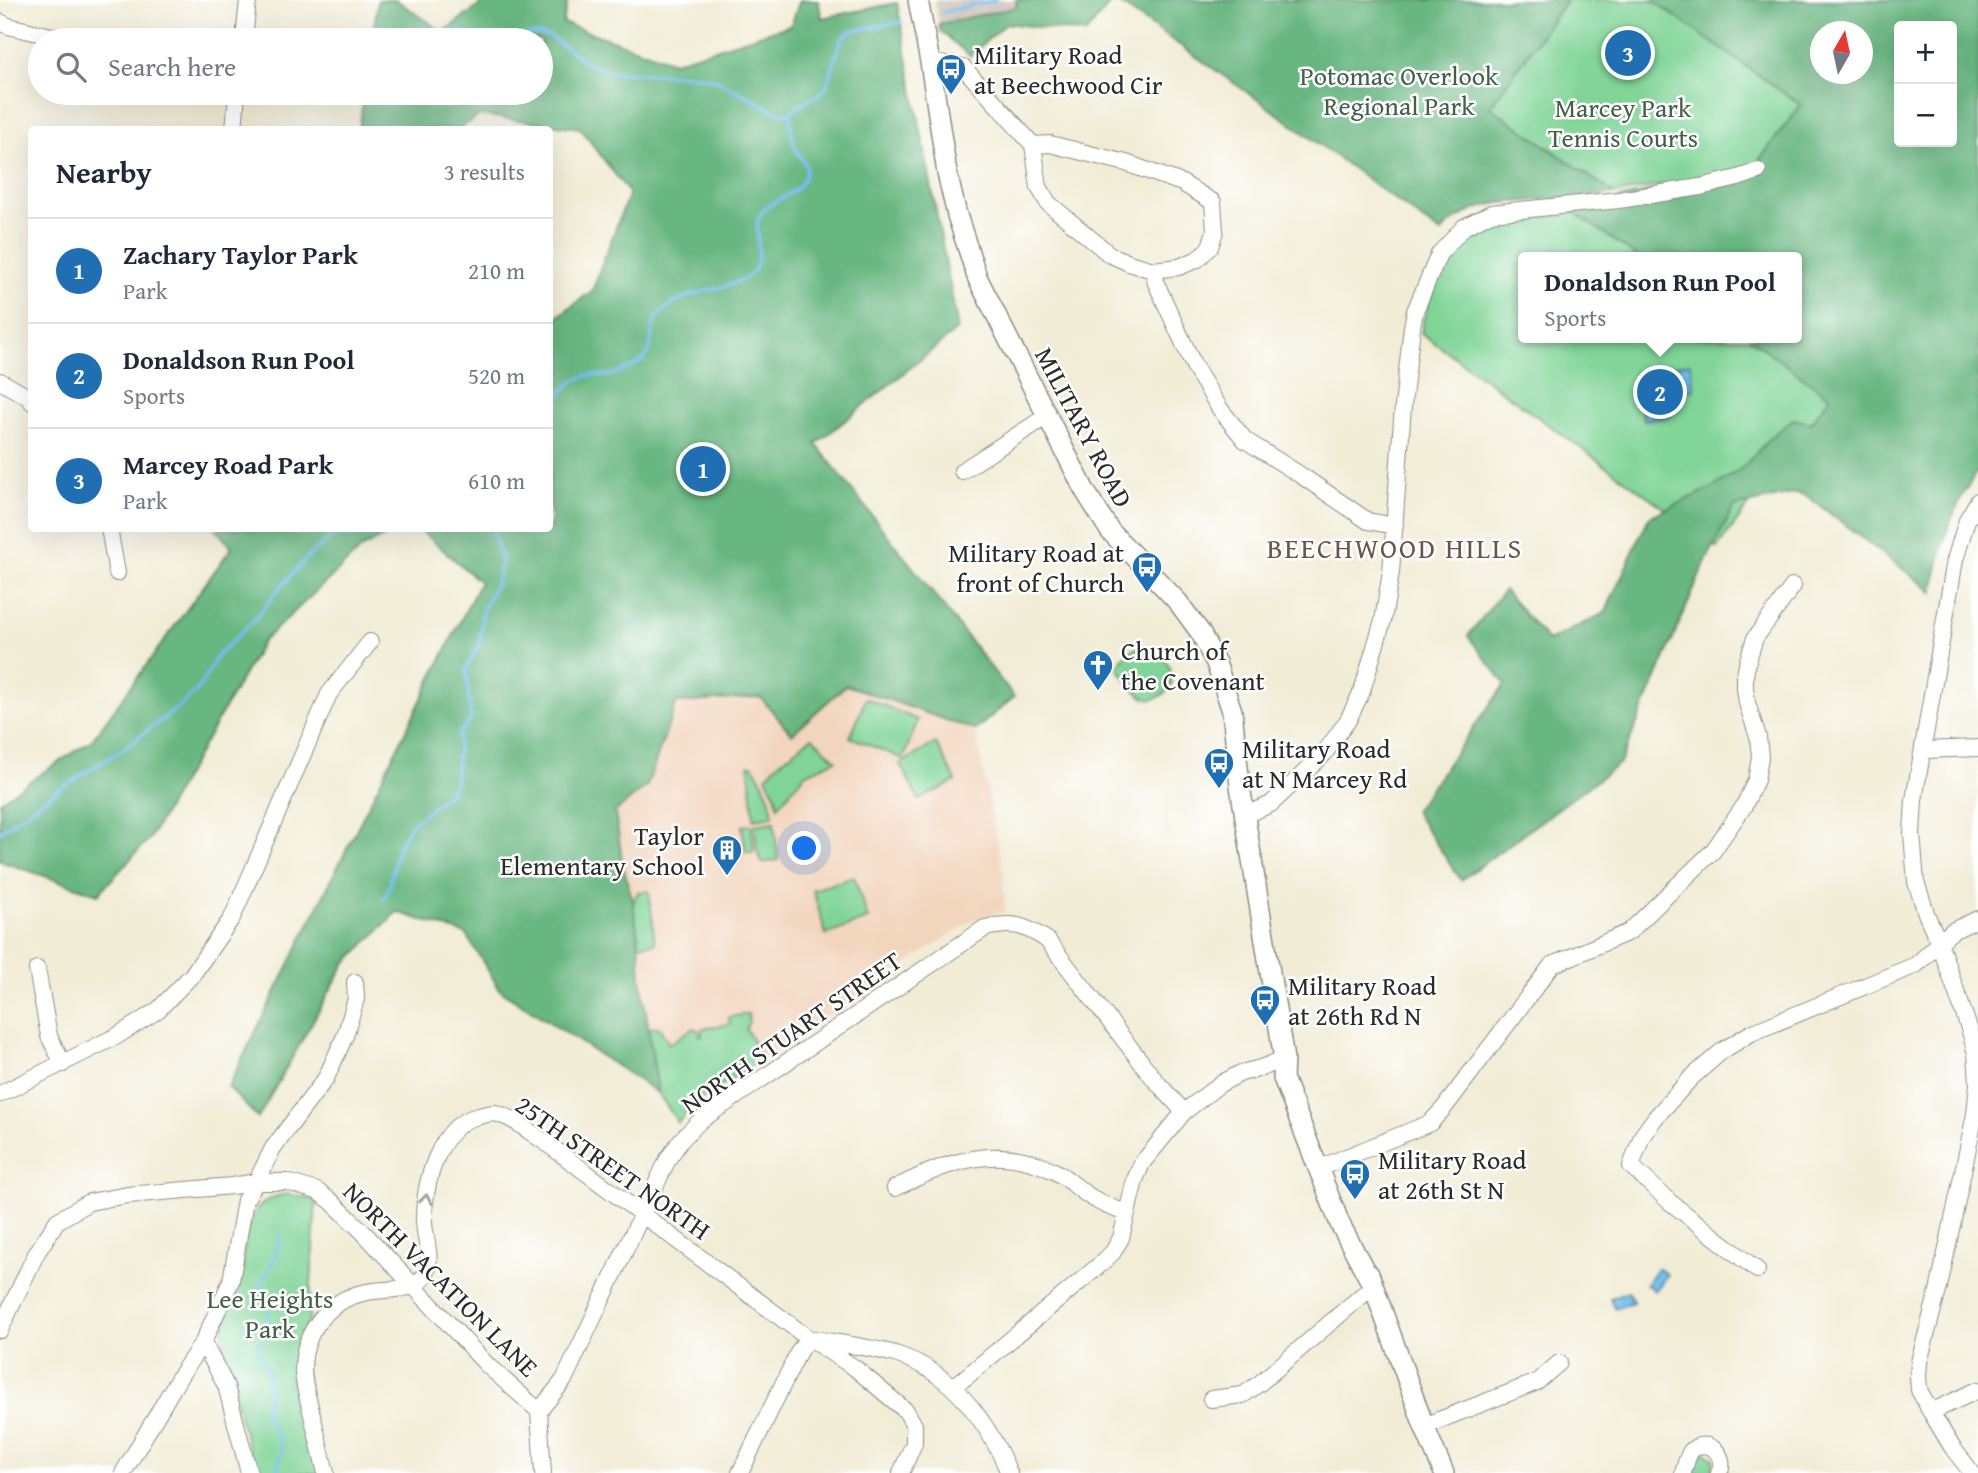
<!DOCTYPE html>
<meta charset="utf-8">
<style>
body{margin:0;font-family:"Gentium Book Plus",serif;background:#f6f6f7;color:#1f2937}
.controls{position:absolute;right:21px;top:21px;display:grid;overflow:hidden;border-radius:7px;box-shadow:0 7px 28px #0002}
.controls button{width:63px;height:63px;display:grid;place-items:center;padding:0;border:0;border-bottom:2px solid #e0e1e3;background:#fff;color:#1f2937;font:35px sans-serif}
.compass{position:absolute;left:1810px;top:21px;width:63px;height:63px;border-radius:50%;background:#fff;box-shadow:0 7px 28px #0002;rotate:9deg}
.you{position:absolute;left:805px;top:849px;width:24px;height:24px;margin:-18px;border:5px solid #fff;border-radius:50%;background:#1a73e8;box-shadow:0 0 0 10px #1a73e833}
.badge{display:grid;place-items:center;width:46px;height:46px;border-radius:50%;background:#1f6fb2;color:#fff;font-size:23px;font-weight:700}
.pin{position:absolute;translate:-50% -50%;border:4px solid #fff;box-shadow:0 2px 7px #0006}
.popup{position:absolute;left:1518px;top:252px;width:284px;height:91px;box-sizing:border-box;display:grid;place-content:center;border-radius:7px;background:#fff;filter:drop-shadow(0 2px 5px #0005);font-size:23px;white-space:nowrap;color:#747a83}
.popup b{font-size:26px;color:#1f2937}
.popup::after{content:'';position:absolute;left:50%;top:100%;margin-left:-14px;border:14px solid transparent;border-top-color:#fff}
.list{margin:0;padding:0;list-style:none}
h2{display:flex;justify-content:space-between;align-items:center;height:91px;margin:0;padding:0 28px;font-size:30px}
h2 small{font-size:23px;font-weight:400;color:#747a83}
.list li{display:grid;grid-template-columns:46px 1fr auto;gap:21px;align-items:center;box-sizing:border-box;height:105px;padding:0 28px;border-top:2px solid #e0e1e3}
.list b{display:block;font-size:26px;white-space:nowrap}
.list p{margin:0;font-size:23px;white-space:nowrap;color:#747a83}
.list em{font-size:23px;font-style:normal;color:#747a83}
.icon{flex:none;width:38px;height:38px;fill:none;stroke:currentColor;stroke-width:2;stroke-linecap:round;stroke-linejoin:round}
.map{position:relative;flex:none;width:1978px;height:1473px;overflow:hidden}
.search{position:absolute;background:#fff;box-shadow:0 7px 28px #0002;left:28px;top:28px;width:525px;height:77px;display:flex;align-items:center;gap:18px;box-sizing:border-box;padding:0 24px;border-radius:38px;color:#747a83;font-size:26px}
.panel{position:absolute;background:#fff;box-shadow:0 7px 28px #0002;left:28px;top:126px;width:525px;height:406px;border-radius:7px}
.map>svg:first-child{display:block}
.built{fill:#f2d5bd}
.industrial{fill:#cfc1ba}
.green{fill:#80d497;stroke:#568061;stroke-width:2}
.forest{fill:#68b680;stroke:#4a7056;stroke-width:2;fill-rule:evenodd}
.water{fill:#73beec;stroke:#4f748c;stroke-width:2}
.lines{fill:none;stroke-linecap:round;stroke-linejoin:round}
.stream{stroke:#73beec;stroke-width:3.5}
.minor-casing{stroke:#8e8c80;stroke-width:18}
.major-casing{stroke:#8e8c80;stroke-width:22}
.minor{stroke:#fff;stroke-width:16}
.major{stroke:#fff;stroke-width:19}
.oneway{stroke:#a0a0a0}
.labels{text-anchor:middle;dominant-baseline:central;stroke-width:5;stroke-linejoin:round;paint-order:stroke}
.poi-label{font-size:26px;fill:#2b2b2b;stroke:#fff;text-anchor:start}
.park-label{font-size:26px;fill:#445e4b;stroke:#fff}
.street-label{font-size:26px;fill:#2b2b2b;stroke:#fff}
.neighbourhood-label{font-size:28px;letter-spacing:2px;fill:#6c544b;stroke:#fff}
</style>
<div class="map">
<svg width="1978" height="1473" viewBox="0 0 1978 1473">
<rect width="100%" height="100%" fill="#fff"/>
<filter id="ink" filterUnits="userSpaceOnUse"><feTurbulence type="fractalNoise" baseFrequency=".0143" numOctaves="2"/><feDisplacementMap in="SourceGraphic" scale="14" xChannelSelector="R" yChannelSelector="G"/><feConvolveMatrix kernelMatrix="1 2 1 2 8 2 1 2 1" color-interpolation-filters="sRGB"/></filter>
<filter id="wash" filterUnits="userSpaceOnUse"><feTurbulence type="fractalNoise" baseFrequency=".00686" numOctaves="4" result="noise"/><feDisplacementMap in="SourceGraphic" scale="28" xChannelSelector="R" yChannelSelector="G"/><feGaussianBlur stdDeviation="1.57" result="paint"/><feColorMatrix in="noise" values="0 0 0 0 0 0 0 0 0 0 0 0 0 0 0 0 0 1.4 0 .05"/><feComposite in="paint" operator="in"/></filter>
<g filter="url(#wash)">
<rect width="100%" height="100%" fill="#f1ecd5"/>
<!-- built -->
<path class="built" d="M 846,685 L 975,730 L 1003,870 L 1005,911 L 973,920 L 692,1105 L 678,1123 L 658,1093 L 641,979 L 639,945 L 633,902 L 623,866 L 615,811 L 647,786 L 676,703 L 760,697 L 792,733 Z"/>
<!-- industrial -->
<path class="industrial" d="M 934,0 L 1016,0 L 1018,7 L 939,24 Z"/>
<!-- green -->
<path class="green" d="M 1567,0 L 1652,0 L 1801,105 L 1753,168 L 1615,194 L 1490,107 Z
M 1565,210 L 1571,210 L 1638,257 L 1524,257 L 1524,338 L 1753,338 L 1830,397 L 1717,548 L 1674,515 L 1421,333 C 1428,292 1450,235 1494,220 C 1511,215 1546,216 1565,216 Z
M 1145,646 C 1166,652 1185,682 1161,696 C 1156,699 1150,701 1145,698 C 1134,693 1125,677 1118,669 C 1120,657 1133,647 1145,646 Z
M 866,698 L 918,720 L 903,759 L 850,737 Z
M 812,737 L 836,760 L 805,774 L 778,806 L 775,794 L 766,777 L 775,766 Z
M 936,743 L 956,781 L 919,800 L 900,764 Z
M 749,765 L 753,765 C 763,782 771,796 773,816 L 754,819 Z
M 774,822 L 778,860 L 762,863 L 760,856 L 758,856 L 754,825 Z
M 751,825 L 754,850 L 752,852 L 746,852 L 742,826 Z
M 854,877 L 868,919 L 826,935 L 813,890 Z
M 649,891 L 655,943 L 639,945 L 633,902 L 638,892 Z
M 748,1014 L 749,1021 L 746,1029 L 763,1058 L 692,1105 L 678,1123 L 658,1093 L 648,1028 L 659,1027 L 669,1044 L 693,1028 L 699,1030 L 700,1036 L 702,1036 L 702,1029 L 704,1028 L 730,1024 L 729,1017 Z
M 288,1194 L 316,1200 L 309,1319 L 301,1338 L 320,1473 L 255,1473 C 244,1429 228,1384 223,1338 C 221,1322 238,1289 242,1272 C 245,1255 243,1234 251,1219 C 258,1204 272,1195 288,1194 Z
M 1704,1452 L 1714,1457 L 1713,1470 L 1709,1473 L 1690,1473 L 1695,1457 Z"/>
<!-- forest -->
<path class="forest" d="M 378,0 L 396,0 L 443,32 L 487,0 L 568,0 L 563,23 L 674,62 L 791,25 L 800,0 L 818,0 L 822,18 L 897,3 L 958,329 L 816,444 L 1014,697 L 975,730 L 846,685 L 792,734 L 760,697 L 676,703 L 647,786 L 615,812 L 623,866 L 633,902 L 639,945 L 641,979 L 658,1093 L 500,990 L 466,934 L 397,912 L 345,964 L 258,1118 L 228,1087 L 480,582 L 419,529 L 550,528 L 550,322 L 592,291 L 629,193 L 580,128 L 480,115 L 459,129 L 359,129 L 364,93 L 541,93 L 541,40 L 372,40 Z
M 1016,0 L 1113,0 L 1086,33 L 1006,23 L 970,56 L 940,31 L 939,24 L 1017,7 Z
M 1115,0 L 1566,0 L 1490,107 L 1615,194 L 1499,203 C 1477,207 1455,215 1441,233 L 1264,104 Z
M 1652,0 L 1978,0 L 1978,470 C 1950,511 1941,544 1933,592 L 1807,496 L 1796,493 L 1734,507 L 1705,563 L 1620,763 L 1461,880 L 1414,811 L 1505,684 L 1468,636 L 1504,590 L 1548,641 L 1605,613 L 1649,517 L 1714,487 L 1743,467 L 1770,438 L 1793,419 L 1811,423 L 1830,397 L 1749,338 L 1796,338 L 1796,257 L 1638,257 L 1571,210 L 1753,168 L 1801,105 ZM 1899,26 L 1952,26 L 1952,142 L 1899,142 ZM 1820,32 L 1862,32 L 1862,74 L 1820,74 Z
M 215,529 L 398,529 L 362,548 L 263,641 L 150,838 L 98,894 L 0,861 L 0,801 L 92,740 L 232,547 Z"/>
<!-- water -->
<path class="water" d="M 1690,363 L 1694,389 L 1667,395 L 1671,416 L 1644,420 L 1635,373 Z
M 1658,1268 L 1667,1275 L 1655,1291 L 1646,1284 Z
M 1628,1291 L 1633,1302 L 1615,1309 L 1610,1298 Z"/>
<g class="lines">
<!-- stream -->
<path class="stream" d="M 1063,0 L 1072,0
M 943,12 L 995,0
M 459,30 L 475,40
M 500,40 L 535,34 L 549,36 L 592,66 L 612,72 L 690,75 L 714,79 L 781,114 L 791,112 L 806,101 L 817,96 L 826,88 L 842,38 L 851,31 L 901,22
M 550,415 C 557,397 567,379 589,375 C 594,374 599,376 605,376 C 614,375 627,369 635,365 C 658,355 647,333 656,319 C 658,315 664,311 667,308 C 688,289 737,289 751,274 C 768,255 749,228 762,212 C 775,197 806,193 806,169 C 806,161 799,156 796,150 C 792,139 790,124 791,113
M 0,831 L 59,789 L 123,749 L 180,706 L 200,687 L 217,656 L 254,620 L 277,591 L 308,557 L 332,537 L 348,533 L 356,528
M 383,900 L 389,889 L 397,849 L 410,825 L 449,793 L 455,782 L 459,733 L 471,719 L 466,670 L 479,644 L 483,609 L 496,584 L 502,562 L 492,528
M 279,1473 C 277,1460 281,1459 281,1450 C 281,1437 273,1428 265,1418 L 269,1388 L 268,1372 L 258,1348 L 267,1321 L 268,1313 L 259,1287 L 275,1259 L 280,1234"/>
</g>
</g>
<g filter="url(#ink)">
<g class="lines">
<!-- minor casing -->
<g class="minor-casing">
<path id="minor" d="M 0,22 L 8,26 L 69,40
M 244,40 L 248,0
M 930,62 L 964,68 L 1033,145 L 1050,144 L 1126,163 L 1182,183 L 1213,202 L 1215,231 L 1210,247 L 1198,259 L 1179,267 L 1153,270 L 1129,263 L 1109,254 L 1048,203 L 1039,187 L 1033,145
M 234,130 L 237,93
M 1153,270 L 1156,283 L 1195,368 L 1220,409 L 1245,440 L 1302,476 L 1368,521 L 1395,526
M 0,381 L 28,397 L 32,402
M 962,471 L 1047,416
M 109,528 L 117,573
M 1924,750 L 1978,748
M 1245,815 L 1271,804 L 1323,755 L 1348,720 L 1362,691 L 1383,620 L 1391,572 L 1403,406 L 1412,327 L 1415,311 L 1439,254 L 1464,227 L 1491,213 L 1619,200 L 1700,187 L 1738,178 L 1758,171
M 37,969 L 49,1036 L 63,1064
M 0,1094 L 117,1036 L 158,1010 L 192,975 L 232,918 L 329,694 L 370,642
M 1317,1169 L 1430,1123 L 1444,1108 L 1552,965 L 1629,932 L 1713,851 L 1744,806 L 1756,780 L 1760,757 L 1758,737 L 1747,703 L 1745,688 L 1745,675 L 1748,660 L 1755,638 L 1793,586
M 895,1188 C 949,1161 998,1142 1056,1172 C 1070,1179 1081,1193 1096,1200 C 1105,1206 1116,1209 1126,1213
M 1757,1270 L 1670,1202 L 1631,1166 L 1642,1136 L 1655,1118 L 1691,1078 L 1722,1051 L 1751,1033 L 1916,965 L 1952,931 L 1978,919
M 0,1330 L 36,1254 L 57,1221 L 89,1202 L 128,1195 L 232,1186 L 256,1182 L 287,1182 L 317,1191 L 331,1201 L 363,1232 L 488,1366 L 539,1411
M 203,1342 L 226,1386 L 249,1473
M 952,1386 L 965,1378 L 1102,1263 L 1113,1252 L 1121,1238 L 1135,1180 L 1142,1163 L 1184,1112 L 1220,1084 L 1241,1073 L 1261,1068 L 1284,1059
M 1211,1399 L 1243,1395 L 1260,1383 L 1373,1286
M 539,1411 L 564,1380 L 668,1159 L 681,1140 L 701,1120 L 985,928 C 1012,922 1023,924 1047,940 L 1155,1080 L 1184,1112
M 539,1411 L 543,1473
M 1931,1412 L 1978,1390
M 1424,1426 L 1537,1382 L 1559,1363
M 123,1473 L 180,1376 L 203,1342 L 222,1301 L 231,1281 L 245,1200 L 256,1182 L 273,1148 L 326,1078 L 345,1036 L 356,999 L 355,982
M 326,1473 C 321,1452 316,1432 311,1411 C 308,1398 303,1384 303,1370 C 303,1328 333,1295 374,1291 C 389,1289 413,1291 423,1278 C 435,1262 424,1238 424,1221 C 423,1186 439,1123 479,1116 C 483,1115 490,1113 494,1113 C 512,1116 530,1133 545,1142 L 808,1338 L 855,1368 L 906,1411 L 914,1425 L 914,1443 L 901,1473
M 740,1473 L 799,1351 L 808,1338 C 836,1343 872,1347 898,1355 C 953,1373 988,1422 1009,1473
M 1683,1473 C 1685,1466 1687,1457 1691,1451 C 1705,1436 1729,1454 1719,1473
M 1972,1473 L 1952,1447 L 1931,1412 L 1919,1390 L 1918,1376 L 1919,1362 L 1939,1287 L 1975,1114 L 1978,1083 L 1976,1054 L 1970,1031 L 1939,942 L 1927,916 L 1916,882 L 1912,834 L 1914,800 L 1955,560 L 1967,520 L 1978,501"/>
</g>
<!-- major casing -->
<g class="major-casing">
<path id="major" d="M 918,0 L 930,62 L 947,173 L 957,215 L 977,277 L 1085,491 L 1110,531 L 1178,602 L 1200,632 L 1216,663 L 1232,711 L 1240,786 L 1284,1059 L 1283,1078 L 1340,1224 L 1373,1286
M 1369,1274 L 1424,1426 L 1444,1473"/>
</g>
<!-- minor -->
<use href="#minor" class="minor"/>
<!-- major -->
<use href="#major" class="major"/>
</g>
<!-- one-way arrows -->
<defs><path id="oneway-chevron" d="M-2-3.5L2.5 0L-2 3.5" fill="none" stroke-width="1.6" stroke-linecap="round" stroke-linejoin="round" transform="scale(1.75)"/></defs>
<use class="oneway" href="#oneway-chevron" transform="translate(426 1199) rotate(-83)"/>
</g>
<!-- icons -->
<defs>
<g id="bus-pin" transform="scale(1.575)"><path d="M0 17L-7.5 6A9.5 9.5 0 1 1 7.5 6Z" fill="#1f6fb2" stroke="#fff"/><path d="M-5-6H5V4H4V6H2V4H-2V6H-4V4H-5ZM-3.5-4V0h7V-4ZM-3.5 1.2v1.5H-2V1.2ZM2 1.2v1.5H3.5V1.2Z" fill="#fff"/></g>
<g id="church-pin" transform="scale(1.575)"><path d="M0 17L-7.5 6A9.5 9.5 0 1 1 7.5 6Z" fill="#1f6fb2" stroke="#fff"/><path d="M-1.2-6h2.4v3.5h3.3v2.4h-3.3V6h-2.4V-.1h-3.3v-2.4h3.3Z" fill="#fff"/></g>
<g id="building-pin" transform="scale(1.575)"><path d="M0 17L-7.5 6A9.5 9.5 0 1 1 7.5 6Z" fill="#1f6fb2" stroke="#fff"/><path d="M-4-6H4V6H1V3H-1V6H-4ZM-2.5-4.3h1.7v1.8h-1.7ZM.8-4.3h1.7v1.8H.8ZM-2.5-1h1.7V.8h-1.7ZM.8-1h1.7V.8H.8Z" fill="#fff"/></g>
</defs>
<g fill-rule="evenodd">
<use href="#bus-pin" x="951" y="69"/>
<use href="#bus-pin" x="1147" y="567"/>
<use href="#church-pin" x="1098" y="665"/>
<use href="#bus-pin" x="1219" y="763"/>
<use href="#building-pin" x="727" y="850"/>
<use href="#bus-pin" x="1265" y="1000"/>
<use href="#bus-pin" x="1355" y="1174"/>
</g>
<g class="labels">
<!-- poi labels -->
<g class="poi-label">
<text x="974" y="54">Military Road<tspan x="974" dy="30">at Beechwood Cir</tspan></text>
<text x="1124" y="552" text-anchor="end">Military Road at<tspan x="1124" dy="30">front of Church</tspan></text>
<text x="1121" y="650">Church of<tspan x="1121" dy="30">the Covenant</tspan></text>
<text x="1242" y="748">Military Road<tspan x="1242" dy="30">at N Marcey Rd</tspan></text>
<text x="704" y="835" text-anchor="end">Taylor<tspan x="704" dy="30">Elementary School</tspan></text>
<text x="1288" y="985">Military Road<tspan x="1288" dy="30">at 26th Rd N</tspan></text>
<text x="1378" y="1159">Military Road<tspan x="1378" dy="30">at 26th St N</tspan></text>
</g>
<!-- park labels -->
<g class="park-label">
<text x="1399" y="75">Potomac Overlook<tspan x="1399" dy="30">Regional Park</tspan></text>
<text x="1623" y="107">Marcey Park<tspan x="1623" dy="30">Tennis Courts</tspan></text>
<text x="270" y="1298">Lee Heights<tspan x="270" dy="30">Park</tspan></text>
</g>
<!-- street labels -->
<g class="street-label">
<text transform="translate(1084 427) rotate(62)">MILITARY ROAD</text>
<text transform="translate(791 1032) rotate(-35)">NORTH STUART STREET</text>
<text transform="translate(613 1167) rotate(35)">25TH STREET NORTH</text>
<text transform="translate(441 1279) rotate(45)">NORTH VACATION LANE</text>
</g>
<!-- neighbourhood labels -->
<g class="neighbourhood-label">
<text x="1395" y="547">BEECHWOOD HILLS</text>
</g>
</g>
</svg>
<div class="controls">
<button>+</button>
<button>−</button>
</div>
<svg class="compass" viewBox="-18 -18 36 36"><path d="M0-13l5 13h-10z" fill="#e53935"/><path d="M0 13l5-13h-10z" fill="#747a83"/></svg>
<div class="you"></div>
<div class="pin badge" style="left:703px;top:469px">1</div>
<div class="pin badge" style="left:1660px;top:392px">2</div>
<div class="popup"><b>Donaldson Run Pool</b>Sports</div>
<div class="pin badge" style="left:1628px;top:53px">3</div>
<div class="search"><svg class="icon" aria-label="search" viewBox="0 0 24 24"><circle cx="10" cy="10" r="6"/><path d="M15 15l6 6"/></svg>Search here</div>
<section class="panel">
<h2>Nearby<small>3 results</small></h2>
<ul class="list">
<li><span class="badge">1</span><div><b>Zachary Taylor Park</b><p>Park</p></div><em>210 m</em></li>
<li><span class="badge">2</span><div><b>Donaldson Run Pool</b><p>Sports</p></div><em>520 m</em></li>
<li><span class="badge">3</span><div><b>Marcey Road Park</b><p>Park</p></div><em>610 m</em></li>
</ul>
</section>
</div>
